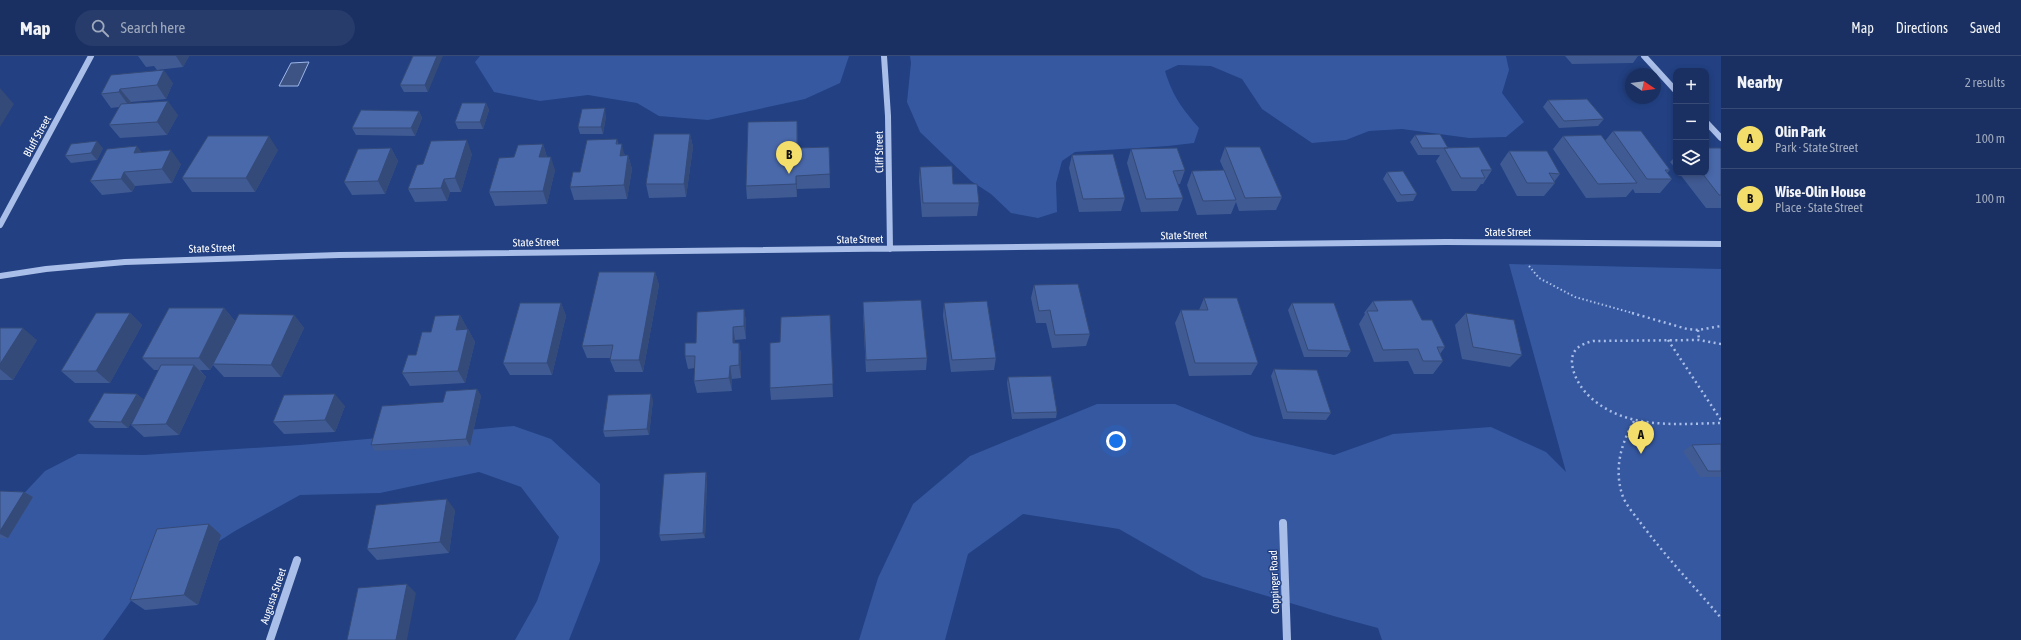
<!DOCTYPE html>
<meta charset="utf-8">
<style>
body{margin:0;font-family:"Asap Condensed",sans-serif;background:#273c6b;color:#f1f3f6}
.controls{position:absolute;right:12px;top:12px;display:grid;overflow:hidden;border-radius:8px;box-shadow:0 2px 6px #0003}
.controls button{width:36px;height:36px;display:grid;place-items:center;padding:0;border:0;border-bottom:1px solid #384b77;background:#1a3062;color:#f1f3f6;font:20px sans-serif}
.compass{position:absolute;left:1625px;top:12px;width:36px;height:36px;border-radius:50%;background:#1a3062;box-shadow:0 2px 6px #0003;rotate:103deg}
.you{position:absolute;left:1116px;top:385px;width:14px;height:14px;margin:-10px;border:3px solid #fff;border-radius:50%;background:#1a73e8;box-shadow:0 0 0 6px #1a73e833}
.badge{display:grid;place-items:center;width:26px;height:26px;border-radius:50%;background:#f4de6b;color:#111;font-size:13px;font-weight:700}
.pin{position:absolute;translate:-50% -33px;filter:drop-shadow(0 1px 2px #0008)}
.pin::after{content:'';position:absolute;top:21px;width:14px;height:12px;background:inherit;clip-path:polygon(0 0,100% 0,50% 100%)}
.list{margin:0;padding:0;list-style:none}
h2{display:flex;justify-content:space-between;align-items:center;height:52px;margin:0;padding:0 16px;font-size:17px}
h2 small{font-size:13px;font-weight:400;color:#9fa9be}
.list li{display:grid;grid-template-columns:26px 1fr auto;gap:12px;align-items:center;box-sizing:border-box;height:60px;padding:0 16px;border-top:1px solid #384b77}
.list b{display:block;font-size:15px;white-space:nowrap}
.list p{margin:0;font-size:13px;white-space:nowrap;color:#9fa9be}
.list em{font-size:13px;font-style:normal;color:#9fa9be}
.icon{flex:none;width:22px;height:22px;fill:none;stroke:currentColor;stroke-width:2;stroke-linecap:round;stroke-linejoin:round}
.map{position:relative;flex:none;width:1721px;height:584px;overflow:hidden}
header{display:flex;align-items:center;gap:24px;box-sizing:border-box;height:56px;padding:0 20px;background:#1a3062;border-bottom:1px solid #384b77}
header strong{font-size:19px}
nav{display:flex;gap:22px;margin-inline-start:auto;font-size:14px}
.search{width:280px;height:36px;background:#273c6b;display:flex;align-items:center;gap:10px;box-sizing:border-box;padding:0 14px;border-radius:22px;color:#9fa9be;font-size:15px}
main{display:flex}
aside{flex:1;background:#1a3062}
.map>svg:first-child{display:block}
.green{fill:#3658a0}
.water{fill:#3d5384;stroke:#9db7e9}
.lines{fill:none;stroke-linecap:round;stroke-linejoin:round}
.path-far1{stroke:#a9bee8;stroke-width:2;stroke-dasharray:1.5 2.5;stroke-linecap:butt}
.path{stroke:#a9bee8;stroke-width:2.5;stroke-dasharray:2 3.5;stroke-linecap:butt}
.minor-far1{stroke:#a9bee8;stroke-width:6}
.minor{stroke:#a9bee8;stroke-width:8}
.wall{fill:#405a93}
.shaded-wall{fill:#344a78}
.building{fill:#4a69ab;stroke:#344a78}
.labels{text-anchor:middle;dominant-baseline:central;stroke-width:3;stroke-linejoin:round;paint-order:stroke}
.street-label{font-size:11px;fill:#fff;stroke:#224082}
</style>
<header>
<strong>Map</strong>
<div class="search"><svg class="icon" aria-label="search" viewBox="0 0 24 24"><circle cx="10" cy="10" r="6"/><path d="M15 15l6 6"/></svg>Search here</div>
<nav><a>Map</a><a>Directions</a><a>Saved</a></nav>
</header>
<main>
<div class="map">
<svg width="1721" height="584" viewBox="0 0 1721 584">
<rect width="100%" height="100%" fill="#224082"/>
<!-- green -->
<path class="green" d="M 480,0 L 849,0 L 840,27 L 805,43 L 708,64 L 659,60 L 637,47 L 588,39 L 540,45 L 494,36 L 475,6 Z
M 910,0 L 1506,0 L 1509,14 L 1502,37 L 1524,66 L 1506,81 L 1469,82 L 1402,73 L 1369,75 L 1346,84 L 1312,87 L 1262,53 L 1242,23 L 1211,10 L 1178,9 L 1165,15 C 1173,41 1182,52 1199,72 L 1194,87 L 1168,90 L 1075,96 L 1062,105 L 1056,127 L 1057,156 L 1038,162 L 1011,157 L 991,138 L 971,125 L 920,76 L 907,46 L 911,7 Z
M 1509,208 L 1721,213 L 1721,584 L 1382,584 L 1378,572 L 1337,561 L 1203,521 L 1119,473 L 1023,458 L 968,498 L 945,584 L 859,584 L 878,522 L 913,448 L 970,400 L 1097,348 L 1175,348 L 1253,380 L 1334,399 L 1393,378 L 1491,371 L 1546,396 L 1566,416 Z
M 514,370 L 551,383 L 600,428 L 600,505 L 569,584 L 515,584 L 537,545 L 559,481 L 521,431 L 479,416 L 380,437 L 300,439 L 235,475 L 136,538 L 103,584 L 0,584 L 0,463 L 45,415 L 78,398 L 144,399 L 300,389 Z"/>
<!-- water -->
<path class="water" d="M 309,6 L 298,30 L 279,30 L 291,7 Z"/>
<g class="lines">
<!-- path-far1 -->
<path class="path-far1" d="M 1529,210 L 1539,222 L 1575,241 L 1636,258"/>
<!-- path -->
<path class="path" d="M 1632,257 L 1687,273 L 1698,274 L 1721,270
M 1698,274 L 1699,284
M 1668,284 L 1721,364
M 1721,288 L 1699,284 L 1593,285 C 1581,288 1571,293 1572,307 C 1573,319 1580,331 1588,339 C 1624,374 1674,368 1721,367
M 1634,365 C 1621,388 1614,412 1622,438 C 1625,448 1634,458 1640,466 C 1665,500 1694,530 1721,562"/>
<!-- minor-far1 -->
<path class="minor-far1" d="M 884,0 L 888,60 L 890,193
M 1644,0 L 1676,35
M 1706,66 L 1721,82
M 0,169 L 91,0
M 0,220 L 46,213 L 125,206 L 339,199 L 1446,186 L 1721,188"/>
<!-- minor -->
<path class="minor" d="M 1283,467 L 1287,584
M 270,584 L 297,504"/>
</g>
<!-- wall -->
<path class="wall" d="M 138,0 L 189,0 L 183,11 L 157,14 L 154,10 L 146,11 Z
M 413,0 L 428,36 L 404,36 L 400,29 Z
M 1565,0 L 1638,0 L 1633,7 L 1572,8 Z
M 111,19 L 173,27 L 166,43 L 131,46 L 130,48 L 178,59 L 167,79 L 120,82 L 109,69 L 119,51 L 111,52 L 101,38 Z
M 1548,44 L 1604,63 L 1598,70 L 1559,72 L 1543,51 Z
M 486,47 L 489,54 L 483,73 L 458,73 L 455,66 Z
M 419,55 L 422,62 L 415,80 L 356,79 L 352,72 Z
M 606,60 L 603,78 L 580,78 L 578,71 Z
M 1613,75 L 1670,114 L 1667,117 L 1672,123 L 1660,137 L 1635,137 L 1633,133 L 1626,141 L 1586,142 L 1553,93 L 1563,80 L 1605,85 Z
M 690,78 L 693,91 L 686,141 L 649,142 L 646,128 Z
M 798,78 L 798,92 L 829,91 L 830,132 L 797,133 L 797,141 L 747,143 L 746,130 Z
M 1415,79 L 1448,91 L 1492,114 L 1483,128 L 1481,128 L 1476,135 L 1452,135 L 1436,105 L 1440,99 L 1418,99 L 1410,86 Z
M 617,83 L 618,88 L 625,99 L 628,99 L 632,113 L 627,143 L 574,144 L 570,131 L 580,116 Z
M 543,88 L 547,101 L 555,114 L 547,148 L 495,150 L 489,136 L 514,101 Z
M 1225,91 L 1282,141 L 1276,154 L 1239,155 L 1236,146 L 1231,158 L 1197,159 L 1187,129 L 1192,115 L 1224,114 L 1220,105 Z
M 103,92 L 97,104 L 71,107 L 65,100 Z
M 391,92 L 398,105 L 385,138 L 352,139 L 344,126 Z
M 1131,93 L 1185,114 L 1180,128 L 1178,128 L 1183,142 L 1178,155 L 1141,156 L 1127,107 Z
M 1721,93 L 1721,152 L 1706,152 L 1679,117 L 1706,117 Z
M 278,94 L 255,136 L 192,136 L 182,122 Z
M 1509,95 L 1560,118 L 1554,126 L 1555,127 L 1544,140 L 1517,140 L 1500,108 Z
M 142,97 L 181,108 L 172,127 L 135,130 L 132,136 L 102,139 L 90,125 Z
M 472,98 L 461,136 L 450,136 L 447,145 L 415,146 L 408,133 L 423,108 Z
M 1072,99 L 1125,142 L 1121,155 L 1079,156 L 1069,112 Z
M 1676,100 L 1676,113 L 1670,106 Z
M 920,111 L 953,128 L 979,147 L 977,160 L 922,161 L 919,124 Z
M 1387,116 L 1417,138 L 1413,145 L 1397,146 L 1383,123 Z
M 655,216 L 659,229 L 643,316 L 615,316 L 610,304 L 611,302 L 587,302 L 582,290 Z
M 1034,229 L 1090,278 L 1086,290 L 1052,292 L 1046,267 L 1036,267 L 1031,242 Z
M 1204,242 L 1258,307 L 1251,319 L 1189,320 L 1175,267 L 1181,254 L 1199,254 Z
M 1373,245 L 1422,264 L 1445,291 L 1440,298 L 1443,305 L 1433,318 L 1414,318 L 1408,305 L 1374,306 L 1359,268 L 1365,258 L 1364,257 Z
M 863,246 L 927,302 L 926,314 L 866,316 L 863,259 Z
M 561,247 L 566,260 L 552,319 L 510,319 L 503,307 Z
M 944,247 L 996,302 L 994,314 L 951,316 L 943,260 Z
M 1292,247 L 1351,295 L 1347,301 L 1304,301 L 1288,254 Z
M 224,252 L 235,265 L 219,297 L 294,259 L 304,272 L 281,321 L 224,321 L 213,309 L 210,314 L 200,314 L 206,321 L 179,379 L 144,381 L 131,369 L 141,349 L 128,372 L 95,372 L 88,365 L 137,338 L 144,344 L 159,314 L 154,314 L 142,302 Z
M 744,253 L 746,266 L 746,283 L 735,284 L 735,287 L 739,287 L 741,299 L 741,322 L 732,323 L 732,335 L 697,337 L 694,325 L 695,312 L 688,313 L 685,300 Z
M 130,257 L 142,269 L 110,327 L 75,327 L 61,315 Z
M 1466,257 L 1522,299 L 1510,311 L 1462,303 L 1455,269 Z
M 460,259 L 467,272 L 466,274 L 468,273 L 475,286 L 465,327 L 410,330 L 402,317 L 416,299 L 431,276 Z
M 830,259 L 833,341 L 771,344 L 770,332 L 780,286 Z
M 0,272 L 37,284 L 13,324 L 0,324 Z
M 1274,313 L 1331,357 L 1326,364 L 1283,363 L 1271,320 Z
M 1008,321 L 1057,356 L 1056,362 L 1012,363 L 1007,327 Z
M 477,333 L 481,340 L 470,390 L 375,395 L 371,389 L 443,346 Z
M 653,344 L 649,379 L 605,381 L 603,375 Z
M 345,350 L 335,376 L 284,378 L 273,366 Z
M 1721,388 L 1721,421 L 1700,421 L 1683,395 L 1692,389 Z
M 706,416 L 707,422 L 705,482 L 661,485 L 659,479 Z
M 0,435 L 24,436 L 33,441 L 8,482 L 0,482 Z
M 455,454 L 449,497 L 377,504 L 367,493 Z
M 209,468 L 221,479 L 198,549 L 145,554 L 130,544 Z"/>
<!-- shaded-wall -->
<path class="shaded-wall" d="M 176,0 L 189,0 L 183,11 Z
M 437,0 L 443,0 L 428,36 L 425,29 Z
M 164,14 L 173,27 L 166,43 L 157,29 Z
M 0,32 L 14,48 L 0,71 Z
M 120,33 L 131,46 L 129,50 L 119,36 Z
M 168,45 L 178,59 L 167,79 L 157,66 Z
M 486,47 L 489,54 L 483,73 L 480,66 Z
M 605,52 L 606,60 L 603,78 L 601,71 Z
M 419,55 L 422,62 L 415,80 L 411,72 Z
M 797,65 L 798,78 L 798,105 L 797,92 Z
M 690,78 L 693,91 L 686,141 L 684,128 Z
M 269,80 L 278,94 L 255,136 L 246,122 Z
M 467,84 L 472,98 L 461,136 L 455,122 Z
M 97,85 L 103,92 L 97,104 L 91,97 Z
M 543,88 L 547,102 L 539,101 Z
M 622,88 L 625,102 L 620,100 Z
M 137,90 L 148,104 L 134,97 Z
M 391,92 L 398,105 L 385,138 L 378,125 Z
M 171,94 L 181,108 L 172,127 L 162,113 Z
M 628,99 L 632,113 L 627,143 L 624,129 Z
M 551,101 L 555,114 L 547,148 L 543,135 Z
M 124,116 L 135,130 L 132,136 L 121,123 Z
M 796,120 L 797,133 L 797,141 L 796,128 Z
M 444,123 L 450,136 L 447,145 L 441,132 Z
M 655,216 L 659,229 L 643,316 L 639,304 Z
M 561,247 L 566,260 L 552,319 L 547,307 Z
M 224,252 L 235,265 L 210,314 L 199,302 Z
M 744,253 L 746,266 L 746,283 L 744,270 Z
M 130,257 L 142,269 L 110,327 L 96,315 Z
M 294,259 L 304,272 L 281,321 L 271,309 Z
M 460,259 L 467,272 L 463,287 L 456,274 Z
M 733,271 L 735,284 L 735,300 L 733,287 Z
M 23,272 L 37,284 L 13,324 L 0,313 L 0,308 Z
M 468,273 L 475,286 L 465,327 L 458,315 Z
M 739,287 L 741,299 L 741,322 L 739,309 Z
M 194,309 L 206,321 L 179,379 L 166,368 Z
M 730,310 L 732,323 L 732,335 L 729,322 Z
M 477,333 L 481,340 L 470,390 L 466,383 Z
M 137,338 L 144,344 L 128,372 L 121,366 Z
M 335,338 L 345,350 L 335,376 L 325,364 Z
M 651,338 L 653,344 L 649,379 L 647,373 Z
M 706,416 L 707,422 L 705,482 L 703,477 Z
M 24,436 L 33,441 L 8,482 L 0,478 L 0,475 Z
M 447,443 L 455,454 L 449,497 L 440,486 Z
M 209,468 L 221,479 L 198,549 L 184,539 Z
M 407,528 L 416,537 L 407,584 L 396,584 Z"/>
<!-- building -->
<path class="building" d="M 413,0 L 437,0 L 425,29 L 400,29 Z
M 164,14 L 157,29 L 120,33 L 119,36 L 101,38 L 111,19 Z
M 1587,43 L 1604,63 L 1564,65 L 1548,44 Z
M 168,45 L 157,66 L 109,69 L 121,48 Z
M 462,47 L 486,47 L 480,66 L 455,66 Z
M 605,52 L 601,71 L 578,71 L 582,53 Z
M 361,54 L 419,55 L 411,72 L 352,72 Z
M 797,65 L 797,92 L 829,91 L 830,118 L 796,120 L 796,128 L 746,130 L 748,66 Z
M 1613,75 L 1641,75 L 1670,114 L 1665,114 L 1672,123 L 1647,123 Z
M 654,78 L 690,78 L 684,128 L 646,128 Z
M 1440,78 L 1448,92 L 1422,92 L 1415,79 Z
M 1601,79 L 1637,127 L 1598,128 L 1563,80 Z
M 208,80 L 269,80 L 246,122 L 182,122 Z
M 617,83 L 616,88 L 622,88 L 620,100 L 628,99 L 624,129 L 570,131 L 573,116 L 580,116 L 587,84 Z
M 467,84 L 455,122 L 444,123 L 441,132 L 408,133 L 417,109 L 423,108 L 431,85 Z
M 97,85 L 91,97 L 65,100 L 71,88 Z
M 543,88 L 539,101 L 551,101 L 543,135 L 489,136 L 499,102 L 514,101 L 518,89 Z
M 137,90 L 134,97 L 171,94 L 162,113 L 124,116 L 121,123 L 90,125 L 107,93 Z
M 1225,91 L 1260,91 L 1282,141 L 1245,142 Z
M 1479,91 L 1492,114 L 1481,114 L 1485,122 L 1461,122 L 1444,92 Z
M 391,92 L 378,125 L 344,126 L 358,93 Z
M 1177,92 L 1185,114 L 1173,115 L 1183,142 L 1146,143 L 1131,93 Z
M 1706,92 L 1720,92 L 1721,93 L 1721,139 L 1719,139 L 1702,117 L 1706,117 Z
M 1509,95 L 1547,95 L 1560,118 L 1549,117 L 1555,127 L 1527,127 Z
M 1113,98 L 1125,142 L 1083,143 L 1072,99 Z
M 952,110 L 953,128 L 977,128 L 979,147 L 923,147 L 920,111 Z
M 1224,114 L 1236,144 L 1203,145 L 1192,115 Z
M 1403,115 L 1417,138 L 1401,139 L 1387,116 Z
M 599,216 L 655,216 L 639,304 L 610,304 L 613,289 L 582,290 Z
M 1078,228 L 1090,278 L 1055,279 L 1050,254 L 1039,255 L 1034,229 Z
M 1204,242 L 1237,242 L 1258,307 L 1195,307 L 1181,254 L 1208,254 Z
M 921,244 L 927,302 L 866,304 L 863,246 Z
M 1412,244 L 1422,264 L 1432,264 L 1445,291 L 1437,291 L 1443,305 L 1423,305 L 1418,293 L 1383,294 L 1367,255 L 1378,255 L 1373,245 Z
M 987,245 L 996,302 L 952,304 L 944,247 Z
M 520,247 L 561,247 L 547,307 L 503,307 Z
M 1292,247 L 1334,247 L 1351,295 L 1308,294 Z
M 169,252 L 224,252 L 199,302 L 142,302 Z
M 744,253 L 744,270 L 733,271 L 733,287 L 739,287 L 739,309 L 730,310 L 729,322 L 694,325 L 695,300 L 685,300 L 685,287 L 696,287 L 697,256 Z
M 96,257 L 130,257 L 96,315 L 61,315 Z
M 1466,257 L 1514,264 L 1522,299 L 1473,291 Z
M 239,258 L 294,259 L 271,309 L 213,308 Z
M 460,259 L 456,274 L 468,273 L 458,315 L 402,317 L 408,299 L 416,299 L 422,276 L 431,276 L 435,260 Z
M 830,259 L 833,328 L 770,332 L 770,287 L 780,286 L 781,261 Z
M 0,272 L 23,272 L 0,308 Z
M 161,309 L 194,309 L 166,368 L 131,369 Z
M 1274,313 L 1317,314 L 1331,357 L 1287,356 Z
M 1051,320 L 1057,356 L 1014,357 L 1008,321 Z
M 477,333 L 466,383 L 371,389 L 382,350 L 443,346 L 446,335 Z
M 104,337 L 137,338 L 121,366 L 88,365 Z
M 335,338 L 325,364 L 273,366 L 284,339 Z
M 651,338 L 647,373 L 603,375 L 608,339 Z
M 1721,388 L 1721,415 L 1708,415 L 1692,389 Z
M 706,416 L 703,477 L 659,479 L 664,418 Z
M 0,435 L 24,436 L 0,475 Z
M 447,443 L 440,486 L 367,493 L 376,449 Z
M 209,468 L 184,539 L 130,544 L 157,473 Z
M 407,528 L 396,584 L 347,584 L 358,532 Z"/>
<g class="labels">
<!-- street labels -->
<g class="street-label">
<text transform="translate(37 80) rotate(-61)">Bluff Street</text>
<text transform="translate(879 96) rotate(-91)">Cliff Street</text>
<text x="1508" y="176">State Street</text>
<text transform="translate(1184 179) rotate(-1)">State Street</text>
<text transform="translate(860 183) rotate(-1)">State Street</text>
<text transform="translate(536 186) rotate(-1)">State Street</text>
<text transform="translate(212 192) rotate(-2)">State Street</text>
<text transform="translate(1274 526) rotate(-92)">Coppinger Road</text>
<text transform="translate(273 540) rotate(-71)">Augusta Street</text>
</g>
</g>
</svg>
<div class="controls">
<button>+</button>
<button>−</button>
<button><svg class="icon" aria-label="layers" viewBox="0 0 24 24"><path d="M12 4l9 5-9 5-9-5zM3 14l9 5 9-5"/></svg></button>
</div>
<svg class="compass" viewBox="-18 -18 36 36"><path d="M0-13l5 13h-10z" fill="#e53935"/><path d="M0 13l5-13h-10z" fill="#9fa9be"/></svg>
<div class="you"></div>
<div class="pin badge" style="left:1641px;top:398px">A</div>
<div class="pin badge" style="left:789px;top:118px">B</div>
</div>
<aside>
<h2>Nearby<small>2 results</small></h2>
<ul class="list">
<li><span class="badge">A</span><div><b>Olin Park</b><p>Park · State Street</p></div><em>100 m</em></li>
<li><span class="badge">B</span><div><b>Wise-Olin House</b><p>Place · State Street</p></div><em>100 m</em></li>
</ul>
</aside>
</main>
